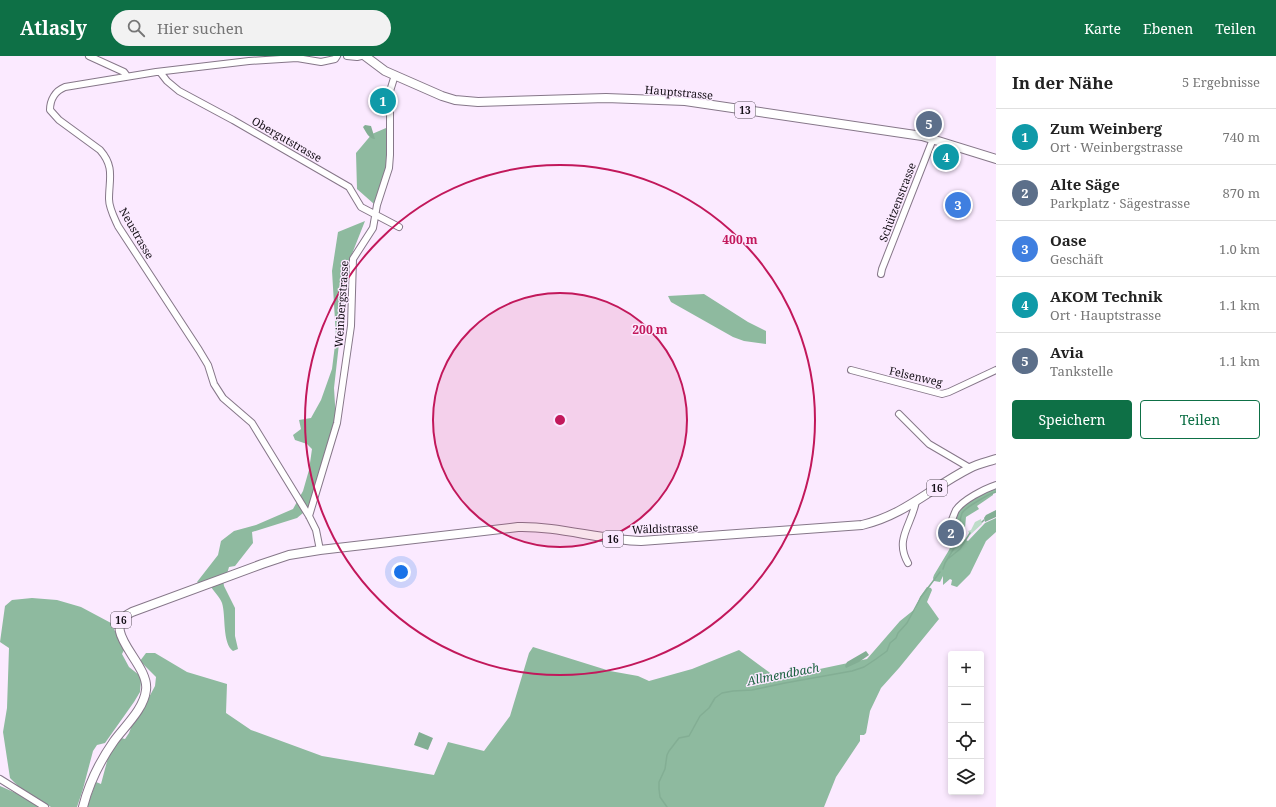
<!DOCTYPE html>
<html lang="de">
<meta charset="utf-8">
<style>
body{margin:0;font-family:"Noto Serif",serif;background:#f2f2f2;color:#222}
.controls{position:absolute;right:12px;bottom:12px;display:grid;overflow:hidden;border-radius:4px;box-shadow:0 2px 6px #0003}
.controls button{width:36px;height:36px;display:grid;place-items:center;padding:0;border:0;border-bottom:1px solid #e0e0e0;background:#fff;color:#222;font:20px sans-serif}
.you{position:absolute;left:401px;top:516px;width:14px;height:14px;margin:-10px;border:3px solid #fff;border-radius:50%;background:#1a73e8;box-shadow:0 0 0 6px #1a73e833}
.badge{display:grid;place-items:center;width:26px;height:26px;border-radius:50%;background:#0e7046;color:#fff;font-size:13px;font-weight:700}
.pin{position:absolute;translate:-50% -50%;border:2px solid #fff;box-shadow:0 1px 4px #0006}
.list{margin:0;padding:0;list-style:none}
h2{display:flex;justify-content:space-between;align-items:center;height:52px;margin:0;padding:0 16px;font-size:17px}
h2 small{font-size:13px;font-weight:400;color:#767676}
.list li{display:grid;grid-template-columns:26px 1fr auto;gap:12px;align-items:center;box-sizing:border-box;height:56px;padding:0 16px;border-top:1px solid #e0e0e0}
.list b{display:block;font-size:15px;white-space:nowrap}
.list p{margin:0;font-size:13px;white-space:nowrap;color:#767676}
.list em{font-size:13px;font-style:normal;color:#767676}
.actions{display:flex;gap:8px;padding:12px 16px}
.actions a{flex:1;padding:9px 0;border:1px solid #0e7046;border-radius:4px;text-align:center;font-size:14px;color:#0e7046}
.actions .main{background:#0e7046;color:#fff}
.icon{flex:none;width:22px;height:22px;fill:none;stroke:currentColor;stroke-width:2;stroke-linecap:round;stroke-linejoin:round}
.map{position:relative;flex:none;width:996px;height:751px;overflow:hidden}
header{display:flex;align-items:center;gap:24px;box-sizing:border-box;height:56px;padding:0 20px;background:#0e7046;color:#fff}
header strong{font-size:19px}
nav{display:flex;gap:22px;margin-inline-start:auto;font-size:14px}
.search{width:280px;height:36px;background:#f2f2f2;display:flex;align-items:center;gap:10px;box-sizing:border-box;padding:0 14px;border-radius:22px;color:#767676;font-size:15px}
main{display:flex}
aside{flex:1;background:#fff}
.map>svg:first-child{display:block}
.green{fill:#bedcc9}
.forest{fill:#8eba9f}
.water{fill:#83ae94}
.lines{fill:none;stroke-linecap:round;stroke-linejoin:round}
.stream{stroke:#83ae94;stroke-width:1.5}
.minor-casing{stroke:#867789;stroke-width:8}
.major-casing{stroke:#867789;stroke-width:10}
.minor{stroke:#fff;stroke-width:6}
.major{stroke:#fff;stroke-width:8}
.ring{fill:none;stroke:#c2185b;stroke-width:2}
.labels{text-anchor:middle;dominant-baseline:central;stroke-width:3;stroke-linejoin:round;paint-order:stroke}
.shield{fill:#fbeaff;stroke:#59505b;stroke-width:1}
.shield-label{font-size:10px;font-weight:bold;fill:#130e15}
.street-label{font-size:11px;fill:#130e15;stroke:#fbeaff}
.water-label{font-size:12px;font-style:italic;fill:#1a613f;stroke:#fbeaff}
.centre{fill:#c2185b;stroke:#fbeaff;stroke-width:2}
.ring-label{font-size:12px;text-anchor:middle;font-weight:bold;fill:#c2185b;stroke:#fbeaff;stroke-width:3;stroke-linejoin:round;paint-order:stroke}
</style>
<header>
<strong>Atlasly</strong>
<div class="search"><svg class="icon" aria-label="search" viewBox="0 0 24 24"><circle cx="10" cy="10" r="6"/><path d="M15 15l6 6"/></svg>Hier suchen</div>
<nav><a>Karte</a><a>Ebenen</a><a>Teilen</a></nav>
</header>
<main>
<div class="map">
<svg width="996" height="751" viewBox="0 0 996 751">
<rect width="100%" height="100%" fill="#fbeaff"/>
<!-- green -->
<path class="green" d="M 981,463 L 982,468 L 970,479 L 968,475 L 971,474 L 975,466 Z"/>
<!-- forest -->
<path class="forest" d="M 386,72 L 388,93 L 386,116 L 374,148 L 357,133 L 356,97 L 372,78 Z
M 365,165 L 348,208 L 334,332 L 336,365 L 309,452 L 297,462 L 252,476 L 253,487 L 235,510 L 229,511 L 227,518 L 199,528 L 197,526 L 218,499 L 221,485 L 234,475 L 256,469 L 293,453 L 303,435 L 309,414 L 312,393 L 307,388 L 295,384 L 293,379 L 301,373 L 299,364 L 311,362 L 321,344 L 332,313 L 336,281 L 332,215 L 338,176 Z
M 704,238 L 748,266 L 766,275 L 766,288 L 744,285 L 733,281 L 671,246 L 668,240 Z
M 996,431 L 996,436 L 993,437 L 993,439 L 977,450 L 979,453 L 966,461 L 964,483 L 968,485 L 985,467 L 996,462 L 996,476 L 986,485 L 970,518 L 957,531 L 951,529 L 952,524 L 950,523 L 943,529 L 943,520 L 940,526 L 934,525 L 933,522 L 934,519 L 949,494 L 953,484 L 951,482 L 956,468 L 954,464 C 963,445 978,440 996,431 Z
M 223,524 L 224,530 L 235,552 L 235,580 L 238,593 L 233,595 C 222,587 226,559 222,547 C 220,541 213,535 210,529 Z
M 927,531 L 931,532 L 932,534 L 927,546 L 939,563 L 899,612 L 881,632 L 870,655 L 866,677 L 864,679 L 860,679 L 860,685 L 836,721 L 824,751 L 87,751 L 96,726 L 101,728 L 109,698 L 121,682 L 125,683 L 129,677 L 132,669 L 146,647 L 155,630 L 156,621 L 140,605 L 146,597 L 155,597 L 187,616 L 227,628 L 226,657 L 251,674 L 322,700 L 434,719 L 448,686 L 484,695 L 510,660 L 529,597 L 533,591 L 610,615 L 638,620 L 649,625 L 692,613 L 739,594 L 777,622 L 867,603 L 900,565 L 915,553 L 920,541 Z
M 32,542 L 57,544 L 81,551 L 111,567 L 124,594 L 122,598 L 129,611 L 139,619 L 141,625 L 140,636 L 134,646 L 105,687 L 97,689 L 93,695 L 83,733 L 77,751 L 51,751 L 21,733 L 10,722 L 3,676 L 7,652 L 9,592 L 0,586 L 5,550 L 12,544 Z
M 0,730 L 18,738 L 39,751 L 0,751 Z"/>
<!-- water -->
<path class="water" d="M 365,69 L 371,70 L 375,83 C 369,83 366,76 363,71 Z
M 996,454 L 996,461 L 985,466 L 984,462 L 986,459 Z
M 866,595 L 869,599 L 859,606 L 846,612 L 845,610 L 847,606 Z
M 419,676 L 433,682 L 428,694 L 414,689 Z"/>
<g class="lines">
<!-- stream -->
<path class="stream" d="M 982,466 L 984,464
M 960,467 C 960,464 961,460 962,457 C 966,451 989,438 996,436
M 949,502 L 960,493 L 970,477
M 943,513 L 945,507 L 959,484 L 960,471
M 667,751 L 660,741 L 659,733 L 659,726 L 665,713 L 667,699 L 669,695 L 679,682 L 689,680 L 700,660 L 709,652 L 715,642 L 722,637 L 733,635 L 752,634 L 785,627 L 852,615 L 864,611 L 876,603 L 887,595 L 890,587 L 896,582 L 898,577 L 907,567 L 921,541 L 940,516"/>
<!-- minor casing -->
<g class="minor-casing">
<path id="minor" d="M 89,0 L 124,16 L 127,20
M 347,0 L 357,1 L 361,0
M 160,16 L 167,25 L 179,35 L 233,64 L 349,131 L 361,151 L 399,171
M 881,218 L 882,213 L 933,83
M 851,314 L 942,338 L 949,336 L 996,314
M 899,358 L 929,388 L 970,412
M 309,460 L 337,367 L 351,270 L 353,203 L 373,172 L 377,149 L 389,112 L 390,99 L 390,35 L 395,19
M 951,466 C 953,462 954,458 956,454 C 963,444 984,433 996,429
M 320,494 L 316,474 L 309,460 L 252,367 L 223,342 L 214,328 L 208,309 L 199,294 L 118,170 C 114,161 109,152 109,143 C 109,123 115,111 100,94 L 59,64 L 50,54 C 50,44 55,35 65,31 L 156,16 L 249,5 L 297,2 L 321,6 L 335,3 L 337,0
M 908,507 C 894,483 912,469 916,445
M 0,723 L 45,751"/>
</g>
<!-- major casing -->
<g class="major-casing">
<path id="major" d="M 365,0 L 385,15 L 442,40 L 455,44 L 478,46 L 606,42 L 685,45 L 922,80 L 996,103
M 83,751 C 89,727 100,705 114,685 C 125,670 144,653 146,634 C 150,607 96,573 132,556 L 262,508 L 289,499 L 320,494 L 518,471 C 559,470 600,484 641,485 L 862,469 C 905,459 932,431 970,412 C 978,408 987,406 996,403"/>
</g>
<!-- minor -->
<use href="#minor" class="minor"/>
<!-- major -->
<use href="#major" class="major"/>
</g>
<!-- distance rings -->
<circle cx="560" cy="364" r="127" fill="#c2185b" fill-opacity=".12"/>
<g class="ring">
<circle cx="560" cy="364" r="127"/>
<circle cx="560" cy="364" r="255"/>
</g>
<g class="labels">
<!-- shield labels -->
<g class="shield">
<rect x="735" y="46" width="20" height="16" rx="3"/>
<rect x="927" y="424" width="20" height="16" rx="3"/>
<rect x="603" y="475" width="20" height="16" rx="3"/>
<rect x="111" y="556" width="20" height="16" rx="3"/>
</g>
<g class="shield-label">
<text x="745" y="54">13</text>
<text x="937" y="432">16</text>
<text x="613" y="483">16</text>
<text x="121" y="564">16</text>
</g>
<!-- street labels -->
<g class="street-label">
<text transform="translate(679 36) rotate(5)">Hauptstrasse</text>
<text transform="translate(287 83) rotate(30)">Obergutstrasse</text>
<text transform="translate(897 146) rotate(-69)">Schützenstrasse</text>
<text transform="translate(137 177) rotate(60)">Neustrasse</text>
<text transform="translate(341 248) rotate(-86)">Weinbergstrasse</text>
<text transform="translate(916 320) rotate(13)">Felsenweg</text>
<text transform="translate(665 472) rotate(-2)">Wäldistrasse</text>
</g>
<!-- water labels -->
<g class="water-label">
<text transform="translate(783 618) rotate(-11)">Allmendbach</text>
</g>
</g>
<circle cx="560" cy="364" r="6" class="centre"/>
<g class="ring-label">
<text x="740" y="188">400 m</text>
<text x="650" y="278">200 m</text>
</g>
</svg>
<div class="controls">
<button>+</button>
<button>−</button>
<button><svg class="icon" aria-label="locate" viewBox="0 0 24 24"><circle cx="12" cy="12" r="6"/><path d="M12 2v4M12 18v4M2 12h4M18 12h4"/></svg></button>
<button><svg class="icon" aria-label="layers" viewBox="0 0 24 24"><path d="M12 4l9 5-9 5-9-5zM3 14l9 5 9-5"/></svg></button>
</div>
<div class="you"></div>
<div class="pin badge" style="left:383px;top:45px;background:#0f9aa8">1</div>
<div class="pin badge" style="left:951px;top:477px;background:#5c6f8a">2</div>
<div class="pin badge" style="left:958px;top:149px;background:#3f7fe0">3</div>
<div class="pin badge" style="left:946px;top:101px;background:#0f9aa8">4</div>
<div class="pin badge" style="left:929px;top:68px;background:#5c6f8a">5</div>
</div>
<aside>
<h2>In der Nähe<small>5 Ergebnisse</small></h2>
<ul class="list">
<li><span class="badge" style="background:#0f9aa8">1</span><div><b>Zum Weinberg</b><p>Ort · Weinbergstrasse</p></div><em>740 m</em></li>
<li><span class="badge" style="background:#5c6f8a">2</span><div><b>Alte Säge</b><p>Parkplatz · Sägestrasse</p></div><em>870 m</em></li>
<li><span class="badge" style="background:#3f7fe0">3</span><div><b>Oase</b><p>Geschäft</p></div><em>1.0 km</em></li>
<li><span class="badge" style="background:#0f9aa8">4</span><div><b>AKOM Technik</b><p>Ort · Hauptstrasse</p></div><em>1.1 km</em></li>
<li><span class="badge" style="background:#5c6f8a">5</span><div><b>Avia</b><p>Tankstelle</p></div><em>1.1 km</em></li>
</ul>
<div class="actions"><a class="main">Speichern</a><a>Teilen</a></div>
</aside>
</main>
